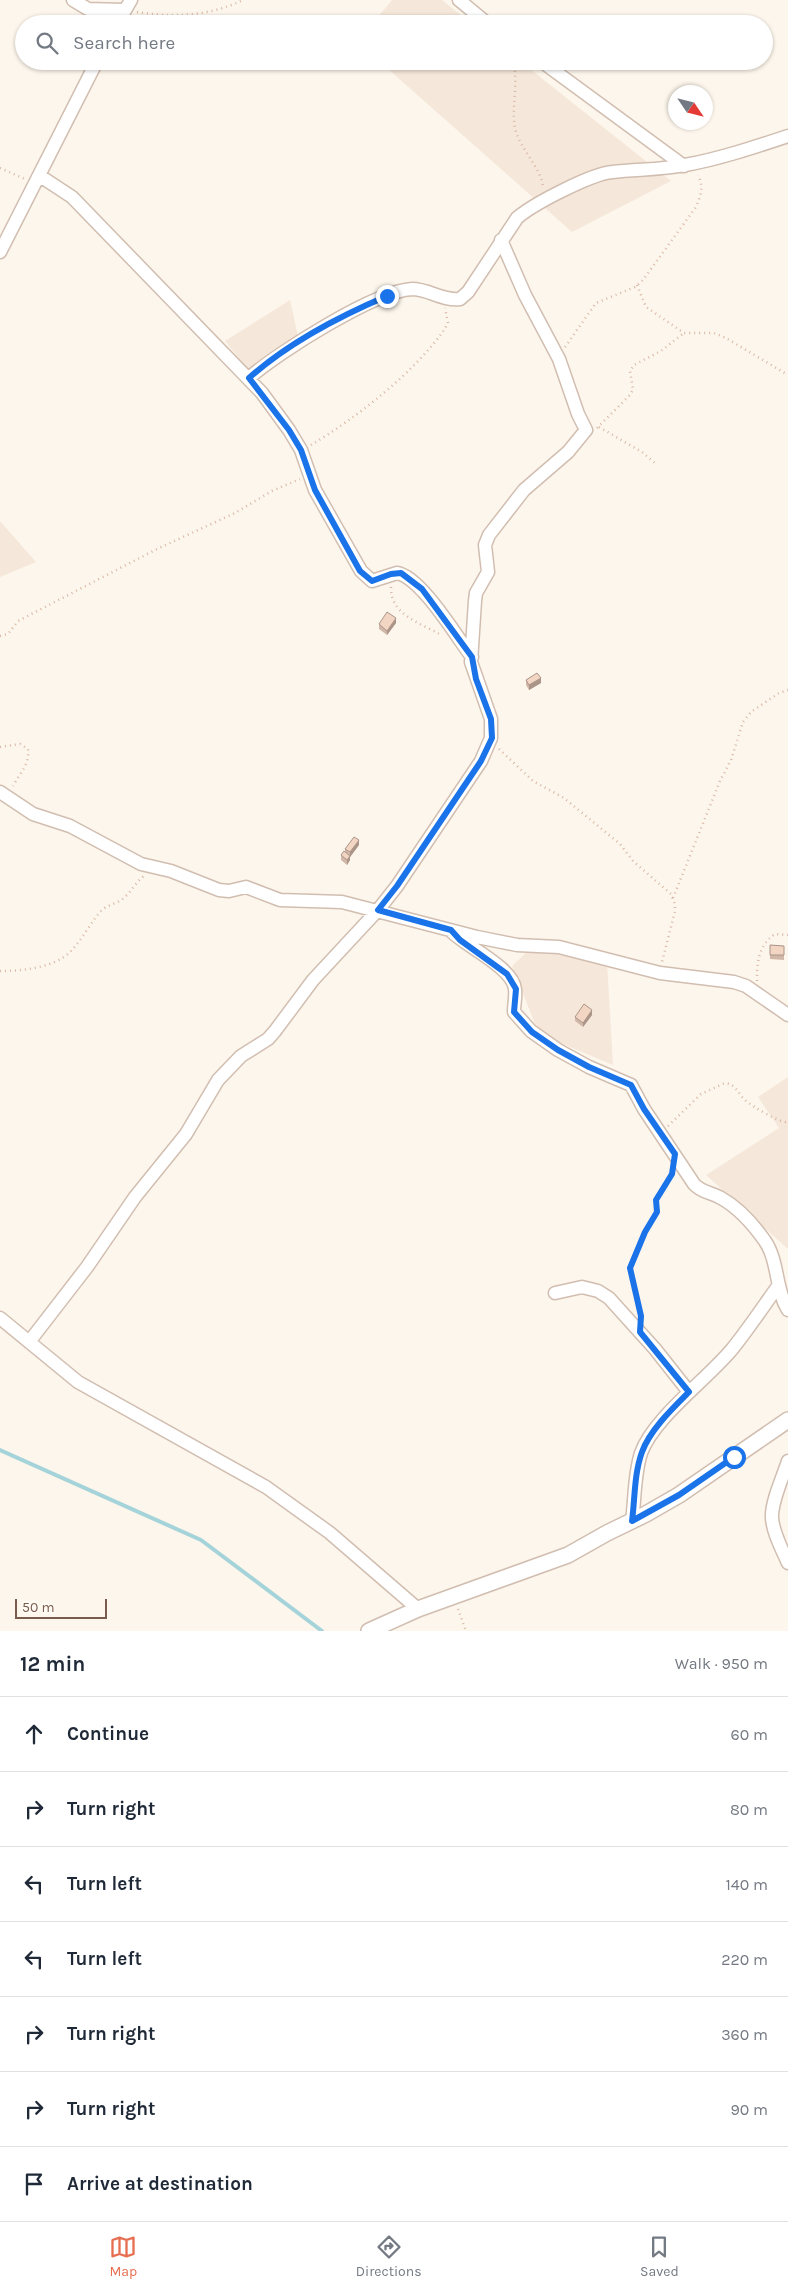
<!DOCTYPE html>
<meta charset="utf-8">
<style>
body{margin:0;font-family:Karla,sans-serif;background:#f6f6f7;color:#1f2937}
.compass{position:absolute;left:668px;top:85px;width:45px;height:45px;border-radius:50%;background:#fff;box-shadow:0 1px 4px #0004;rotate:125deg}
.scale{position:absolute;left:15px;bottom:12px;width:92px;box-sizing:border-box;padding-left:5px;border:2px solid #7a5c4d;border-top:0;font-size:14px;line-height:18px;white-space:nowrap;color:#7a5c4d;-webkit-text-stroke:4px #fffaf3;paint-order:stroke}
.stop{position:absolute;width:15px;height:15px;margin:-11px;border:4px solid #1a73e8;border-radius:50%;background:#fff}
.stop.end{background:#1a73e8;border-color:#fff;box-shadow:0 1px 5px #0008}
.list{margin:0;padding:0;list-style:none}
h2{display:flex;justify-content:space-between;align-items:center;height:65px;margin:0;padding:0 20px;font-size:21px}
h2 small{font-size:16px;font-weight:400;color:#747a83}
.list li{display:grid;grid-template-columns:32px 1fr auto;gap:15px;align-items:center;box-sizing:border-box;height:75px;padding:0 20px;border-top:1px solid #e0e1e3}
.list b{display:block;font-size:19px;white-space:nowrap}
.list em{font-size:16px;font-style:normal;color:#747a83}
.icon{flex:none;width:28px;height:28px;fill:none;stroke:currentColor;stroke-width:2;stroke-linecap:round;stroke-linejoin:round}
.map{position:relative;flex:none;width:788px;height:1631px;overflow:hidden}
.search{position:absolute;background:#fff;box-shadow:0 1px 4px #0004;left:15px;right:15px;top:15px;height:55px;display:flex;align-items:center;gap:12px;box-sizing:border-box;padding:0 18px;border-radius:28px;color:#747a83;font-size:19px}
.sheet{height:590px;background:#fff}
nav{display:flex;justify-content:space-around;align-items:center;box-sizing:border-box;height:70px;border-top:1px solid #e0e1e3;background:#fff;font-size:14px;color:#747a83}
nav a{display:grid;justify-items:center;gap:2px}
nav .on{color:#e76f51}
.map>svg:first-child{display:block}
.residential{fill:#f5e8da}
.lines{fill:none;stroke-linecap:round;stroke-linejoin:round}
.stream{stroke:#a5d3da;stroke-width:4}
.minor-casing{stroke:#d1beb0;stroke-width:15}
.tertiary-casing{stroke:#d1beb0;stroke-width:18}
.path{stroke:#d9b8a5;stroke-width:2.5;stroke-dasharray:1 4;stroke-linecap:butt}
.minor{stroke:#fff;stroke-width:12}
.tertiary{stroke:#fff;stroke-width:15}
.wall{fill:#d1b7a8}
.shaded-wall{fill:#aa9588}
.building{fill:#f3d5c3;stroke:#aa9588}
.route{stroke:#1a73e8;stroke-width:6}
</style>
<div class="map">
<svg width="788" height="1631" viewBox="0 0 788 1631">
<rect width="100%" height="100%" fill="#fdf6ec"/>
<!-- residential -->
<path class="residential" d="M 392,0 L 442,0 L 472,24 L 372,24 Z
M 379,61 L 520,61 L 671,181 L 572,232 Z
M 290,300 L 299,341 L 249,371 L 225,341 Z
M 0,521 L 36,562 L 0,577 Z
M 532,947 L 607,962 L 613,1065 L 539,1034 L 512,966 Z
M 788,1077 L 788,1249 L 706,1175 L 779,1128 L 758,1097 Z"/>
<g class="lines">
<!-- stream -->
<path class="stream" d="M 0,1450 L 201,1540 L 322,1631"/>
<!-- minor casing -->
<g class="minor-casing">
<path id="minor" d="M 73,0 L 88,9 L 124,10
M 459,0 L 488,24
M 117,24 L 131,0
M 541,61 L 684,166
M 40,176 L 72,197 L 262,393 L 289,430 L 301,450 L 315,490 L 361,571 L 372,581 L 397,573 C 421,577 456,636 472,657
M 0,252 L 97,61
M 249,378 C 277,353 375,291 412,289 C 429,289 442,301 460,299 L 468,292 L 517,218 C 533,204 591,174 612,172 C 637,169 661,170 685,165 C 719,159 755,147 788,136
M 0,792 L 33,814 L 70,826 L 141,864 L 171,871 L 219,890 L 229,891 L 246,887 L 280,900 L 342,902 L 477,937 L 517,945 L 559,947 L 660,973 L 734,982 L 746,986 L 788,1015
M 452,932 C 467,947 513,968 515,989 C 516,996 514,1004 514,1012 L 531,1031 L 558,1050 L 589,1067 L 631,1085 L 644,1109 L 694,1184 C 702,1193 711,1192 721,1198 C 739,1208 753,1224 765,1241 C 779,1262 775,1289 788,1310
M 555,1293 L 582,1287 L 598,1291 L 609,1298 L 655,1349 L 689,1392
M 0,1318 L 78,1382 L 266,1487 L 330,1533 L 418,1609
M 29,1342 L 87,1267 L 135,1197 L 186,1134 L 218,1080 L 241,1056 L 268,1039 L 275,1031 L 313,980 L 378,910 L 397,886 L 481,761 L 491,738 L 491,719 L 471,662 L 475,601 L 476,593 L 488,572 L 485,545 L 489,535 L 524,490 L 568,452 L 586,430 L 578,414 L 559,359 L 525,295 L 501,240
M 788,1461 C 783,1477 771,1502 772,1518 C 773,1533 782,1549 788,1563
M 632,1521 C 635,1499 634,1475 641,1453 C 654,1417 709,1378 733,1348 C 749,1328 763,1307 778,1286"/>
</g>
<!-- tertiary casing -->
<g class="tertiary-casing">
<path id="tertiary" d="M 369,1631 L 418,1609 L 568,1555 L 607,1533 L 646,1514 L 679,1495 L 788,1420"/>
</g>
<!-- path -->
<path class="path" d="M 137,12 C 173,18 210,16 243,0
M 513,61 C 519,83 511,106 515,128 C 520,150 542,168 543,188
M 0,168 L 25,179
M 637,285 L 646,307 L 684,333 L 714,333 L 726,338 L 788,375
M 565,347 L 596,303 L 635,287 L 643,280 L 696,207 C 701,195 704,187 698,175
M 599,427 L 642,452 L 655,463
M 597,428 L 631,394 L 633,389 L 630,371 L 634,365 L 661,351 L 684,333
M 311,445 C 356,418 414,373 444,330 L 448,323 L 445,308
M 391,587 C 390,615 421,623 441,635
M 0,636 L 8,634 L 18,621 L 157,549 L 235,513 L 272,491 L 300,479
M 0,747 L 20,744 L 28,749 C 30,764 20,773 13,786
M 499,749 L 533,781 L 564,798 L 620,844 L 633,861 L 671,894 L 675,904 L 675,911 L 662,962
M 673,898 L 720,781 L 731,760 L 743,722 L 751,712 L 779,693 L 788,690
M 0,971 C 21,971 54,968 70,952 C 82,940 89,925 100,912 C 107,904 119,904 126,896 C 133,889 136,882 144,876
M 757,981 C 757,962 758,946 775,934 L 788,935
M 668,1126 L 701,1094 L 725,1083 C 736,1084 738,1094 746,1101 C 752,1106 781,1124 788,1122
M 640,1315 L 630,1269 L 645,1232 L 657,1212 L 656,1200 L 672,1173
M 458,1609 L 466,1631"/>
<!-- minor -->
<use href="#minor" class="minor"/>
<!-- tertiary -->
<use href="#tertiary" class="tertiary"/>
</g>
<!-- wall -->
<path class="wall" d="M 396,623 L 387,635 L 379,629 L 379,624 Z
M 526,680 L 541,683 L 529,690 L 526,685 Z
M 359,845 L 350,857 L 350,860 L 347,865 L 341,860 L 341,855 L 345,852 L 345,849 Z
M 770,945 L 784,946 L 784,960 L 770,959 Z
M 592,1015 L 583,1027 L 575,1021 L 575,1017 Z"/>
<!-- shaded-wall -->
<path class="shaded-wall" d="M 396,618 L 396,623 L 387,635 L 387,631 Z
M 541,678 L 541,683 L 529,690 L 529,685 Z
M 359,840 L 359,845 L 350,857 L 350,852 Z
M 350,856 L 350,860 L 347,865 L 347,860 Z
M 592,1010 L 592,1015 L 583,1027 L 583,1023 Z"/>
<!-- building -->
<path class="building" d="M 387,612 L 396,618 L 387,631 L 379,624 Z
M 537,673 L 541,678 L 529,685 L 526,680 Z
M 354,837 L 359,840 L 350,852 L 345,849 Z
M 344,851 L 350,856 L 347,860 L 341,855 Z
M 770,945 L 784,946 L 784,955 L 770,955 Z
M 584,1004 L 592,1010 L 583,1023 L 575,1017 Z"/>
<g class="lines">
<!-- route -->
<path class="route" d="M 387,296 C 340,316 287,344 249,378 L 289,430 L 301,450 L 315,490 L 360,571 L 372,581 L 391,574 L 401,573 L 422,589 L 472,657 L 476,679 L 491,719 L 492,738 L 481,761 L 397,886 L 378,910 L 451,930 L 460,940 L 507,974 L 516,989 L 514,1012 L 532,1032 L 558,1050 L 589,1067 L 631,1085 L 644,1109 L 675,1154 L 672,1174 L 656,1200 L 657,1212 L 645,1232 L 630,1268 L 641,1316 L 640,1332 L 689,1392 C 672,1409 650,1430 642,1452 C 634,1474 635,1499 632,1521 L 679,1495 L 734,1457"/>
</g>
</svg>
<svg class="compass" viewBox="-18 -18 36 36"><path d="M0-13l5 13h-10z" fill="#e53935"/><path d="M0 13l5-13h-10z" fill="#747a83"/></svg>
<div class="scale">50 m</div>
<div class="stop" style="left:734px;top:1457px"></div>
<div class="stop end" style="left:387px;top:296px"></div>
<div class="search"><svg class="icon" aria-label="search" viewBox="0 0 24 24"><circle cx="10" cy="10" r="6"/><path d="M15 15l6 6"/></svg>Search here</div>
</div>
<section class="sheet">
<h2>12 min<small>Walk · 950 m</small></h2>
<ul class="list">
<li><svg class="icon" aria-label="ahead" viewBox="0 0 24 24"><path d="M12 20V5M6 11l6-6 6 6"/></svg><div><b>Continue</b></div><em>60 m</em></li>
<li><svg class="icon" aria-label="right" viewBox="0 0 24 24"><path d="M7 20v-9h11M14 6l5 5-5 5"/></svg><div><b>Turn right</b></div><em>80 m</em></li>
<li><svg class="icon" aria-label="left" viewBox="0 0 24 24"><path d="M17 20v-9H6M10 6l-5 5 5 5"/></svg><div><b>Turn left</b></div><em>140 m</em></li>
<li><svg class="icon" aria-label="left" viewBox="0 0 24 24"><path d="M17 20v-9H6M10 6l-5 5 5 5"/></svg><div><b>Turn left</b></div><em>220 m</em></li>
<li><svg class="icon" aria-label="right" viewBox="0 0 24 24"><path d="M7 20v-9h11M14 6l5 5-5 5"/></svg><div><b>Turn right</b></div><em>360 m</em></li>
<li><svg class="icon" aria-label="right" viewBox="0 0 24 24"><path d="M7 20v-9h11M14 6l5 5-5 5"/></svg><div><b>Turn right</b></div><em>90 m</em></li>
<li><svg class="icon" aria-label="arrive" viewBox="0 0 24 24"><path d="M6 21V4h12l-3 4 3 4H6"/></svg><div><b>Arrive at destination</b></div></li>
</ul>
</section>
<nav>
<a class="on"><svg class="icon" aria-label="map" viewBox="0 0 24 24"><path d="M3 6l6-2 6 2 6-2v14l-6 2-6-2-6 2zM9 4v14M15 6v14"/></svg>Map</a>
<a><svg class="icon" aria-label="directions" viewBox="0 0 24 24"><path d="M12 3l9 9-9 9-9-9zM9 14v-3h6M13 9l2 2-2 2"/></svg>Directions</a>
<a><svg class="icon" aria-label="saved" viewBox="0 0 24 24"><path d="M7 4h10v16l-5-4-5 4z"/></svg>Saved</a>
</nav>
